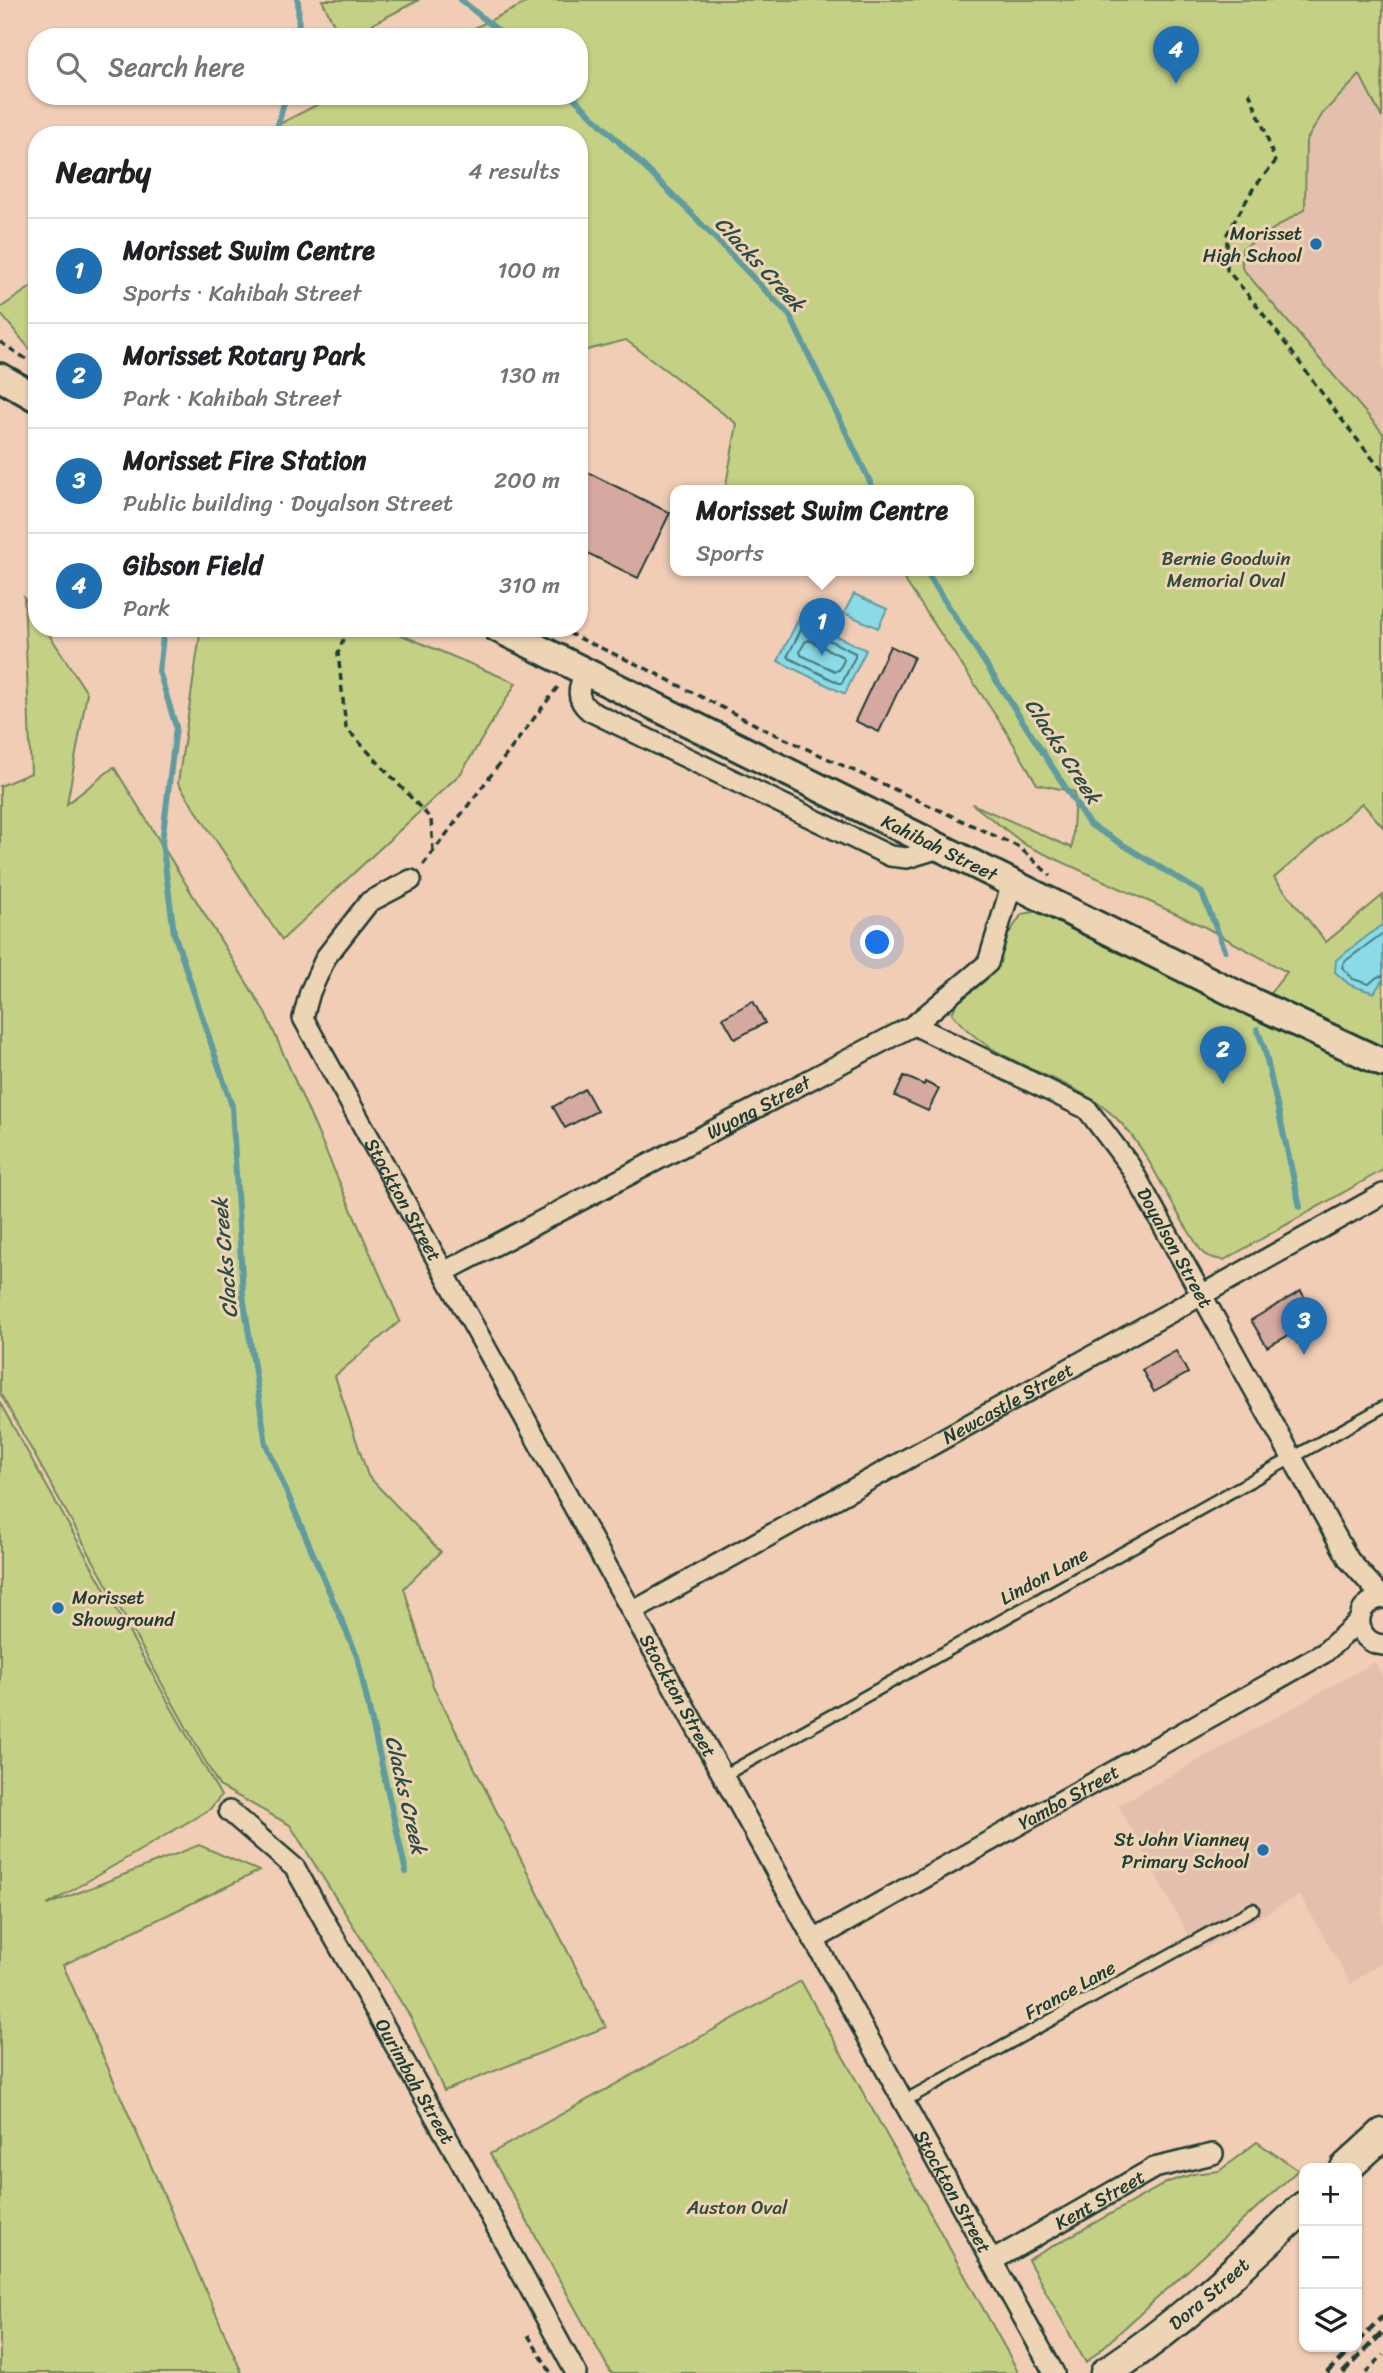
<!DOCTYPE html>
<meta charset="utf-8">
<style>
body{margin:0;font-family:Sriracha,sans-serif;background:#f2f2f2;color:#202124}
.controls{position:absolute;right:21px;bottom:21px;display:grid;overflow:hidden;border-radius:14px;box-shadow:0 2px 5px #0004}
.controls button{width:63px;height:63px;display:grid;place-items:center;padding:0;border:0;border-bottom:2px solid #e0e0e0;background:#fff;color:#202124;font:35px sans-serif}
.you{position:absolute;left:878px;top:943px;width:24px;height:24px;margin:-18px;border:5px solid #fff;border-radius:50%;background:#1a73e8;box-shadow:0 0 0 10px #1a73e833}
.badge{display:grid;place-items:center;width:46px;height:46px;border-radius:50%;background:#1f6fb2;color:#fff;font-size:23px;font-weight:700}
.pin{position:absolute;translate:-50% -58px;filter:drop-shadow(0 2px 4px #0008)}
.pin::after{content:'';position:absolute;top:37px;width:24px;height:21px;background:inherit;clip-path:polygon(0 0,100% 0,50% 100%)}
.popup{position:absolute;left:670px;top:485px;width:304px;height:91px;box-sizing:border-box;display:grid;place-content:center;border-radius:14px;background:#fff;filter:drop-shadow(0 2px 5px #0005);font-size:23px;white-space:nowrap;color:#757577}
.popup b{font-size:26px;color:#202124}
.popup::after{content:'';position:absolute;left:50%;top:100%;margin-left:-14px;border:14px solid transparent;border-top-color:#fff}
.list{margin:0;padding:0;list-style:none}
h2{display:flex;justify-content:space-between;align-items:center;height:91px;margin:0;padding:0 28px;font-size:30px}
h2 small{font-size:23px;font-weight:400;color:#757577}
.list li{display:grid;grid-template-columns:46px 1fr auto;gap:21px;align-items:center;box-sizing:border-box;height:105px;padding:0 28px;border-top:2px solid #e0e0e0}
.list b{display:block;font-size:26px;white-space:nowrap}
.list p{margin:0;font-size:23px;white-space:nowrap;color:#757577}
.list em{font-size:23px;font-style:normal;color:#757577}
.icon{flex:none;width:38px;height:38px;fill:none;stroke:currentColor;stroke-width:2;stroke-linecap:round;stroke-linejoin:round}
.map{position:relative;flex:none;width:1383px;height:2373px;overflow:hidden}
.search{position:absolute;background:#fff;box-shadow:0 2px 5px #0004;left:28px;top:28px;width:560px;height:77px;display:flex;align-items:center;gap:18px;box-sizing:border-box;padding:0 24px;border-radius:28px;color:#757577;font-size:26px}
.panel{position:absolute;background:#fff;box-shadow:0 2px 5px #0004;left:28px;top:126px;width:560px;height:511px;border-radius:28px}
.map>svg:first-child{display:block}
.built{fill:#e5bfad}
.green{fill:#c4d185;stroke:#72875c;stroke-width:2}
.water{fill:#8bdae8;stroke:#609ba0;stroke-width:2}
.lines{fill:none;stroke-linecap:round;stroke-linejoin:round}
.shore{stroke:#4a7c7c;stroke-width:2}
.stream{stroke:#609ba0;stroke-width:6}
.building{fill:#d6a9a0;stroke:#1f3d34;stroke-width:2}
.lane-casing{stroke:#1f3d34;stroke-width:15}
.street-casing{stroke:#1f3d34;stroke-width:24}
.secondary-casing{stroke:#1f3d34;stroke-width:32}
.primary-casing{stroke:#1f3d34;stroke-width:35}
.path{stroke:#1f3d34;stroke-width:3.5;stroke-dasharray:7 5;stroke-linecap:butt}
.lane{stroke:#edd4b5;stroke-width:10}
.street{stroke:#edd4b5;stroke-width:19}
.secondary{stroke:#edd4b5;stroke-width:26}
.primary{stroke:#edd4b5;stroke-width:30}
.rail{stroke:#1f3d34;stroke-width:5;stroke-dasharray:10 5;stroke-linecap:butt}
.poi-dot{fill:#1f6fb2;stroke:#edd4b5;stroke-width:2.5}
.labels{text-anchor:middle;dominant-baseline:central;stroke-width:6;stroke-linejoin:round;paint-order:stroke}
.poi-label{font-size:19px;fill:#1f3d34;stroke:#edd4b5;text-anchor:end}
.park-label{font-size:19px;fill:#304c3c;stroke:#edd4b5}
.street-label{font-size:19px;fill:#1f3d34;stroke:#edd4b5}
.water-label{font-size:21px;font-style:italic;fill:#2a4d46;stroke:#edd4b5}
</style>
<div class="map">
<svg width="1383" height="2373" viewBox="0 0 1383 2373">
<rect width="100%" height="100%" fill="#f1cdb5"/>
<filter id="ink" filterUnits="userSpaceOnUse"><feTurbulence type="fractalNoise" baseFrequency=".0143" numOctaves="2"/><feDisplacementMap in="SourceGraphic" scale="14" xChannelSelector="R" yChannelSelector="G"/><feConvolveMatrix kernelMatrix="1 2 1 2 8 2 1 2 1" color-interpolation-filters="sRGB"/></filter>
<g filter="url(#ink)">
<!-- built -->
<path class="built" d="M 1383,51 L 1383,433 L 1242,268 L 1242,249 L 1305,209 L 1306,141 L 1323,113 Z
M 1375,1662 L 1383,1677 L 1383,1961 L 1351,1984 L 1300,1895 L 1197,1952 L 1118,1805 Z"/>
<!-- green -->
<path class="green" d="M 322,0 L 419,0 L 348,37 L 340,37 Z
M 532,0 L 1383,0 L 1382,118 L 1360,75 L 1323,113 L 1306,141 L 1305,209 L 1242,249 L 1242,268 L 1383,433 L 1383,827 L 1362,803 L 1274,878 L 1326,942 L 1383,895 L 1383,1049 L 1267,997 L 1287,972 L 1205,927 L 1027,846 L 972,804 L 1072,848 L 1075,792 L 1037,784 L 1006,731 L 898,570 L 969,570 L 969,490 L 725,490 L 737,424 L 626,340 L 579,352 L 579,135 L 258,135 L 334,96 L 579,96 L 579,37 L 456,37 Z
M 37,283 L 37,358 L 0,313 L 0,308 Z
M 24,597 L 37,616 L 37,628 L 45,628 L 87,693 L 67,804 L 114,767 L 266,1014 L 400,1321 L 335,1376 L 368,1476 L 441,1552 L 404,1588 L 433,1686 L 606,2027 L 444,2091 L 411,2018 L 290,1825 L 219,1786 L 0,1393 L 0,786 L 31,773 Z
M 201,628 L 385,628 L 516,683 L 461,773 L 282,940 L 178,783 Z
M 1041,911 L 1069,928 L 1383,1078 L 1383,1170 L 1224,1260 C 1218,1259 1209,1258 1204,1254 C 1197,1247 1192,1235 1186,1227 C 1164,1192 1149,1153 1121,1123 C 1075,1073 993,1069 952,1013 L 957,1003 L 986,980 L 1006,938 L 1022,914 Z
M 0,1403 L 221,1796 L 210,1809 L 47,1905 L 199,1845 L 259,1871 L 63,1965 L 242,2373 L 0,2373 Z
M 801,1981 L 1019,2373 L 611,2373 L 490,2154 Z
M 1257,2142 L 1298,2170 L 1086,2363 L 1028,2260 L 1168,2182 L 1193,2174 L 1219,2171 Z"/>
<!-- water -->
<path class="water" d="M 854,594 L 887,609 L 878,628 L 844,613 Z
M 799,618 L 866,650 L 845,694 L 778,661 Z
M 1383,924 L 1383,979 L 1374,993 L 1350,985 L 1335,972 L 1336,960 Z"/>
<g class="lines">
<!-- shore -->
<path class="shore" d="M 804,628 L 855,653 L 855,657 L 842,683 L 839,683 L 789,658 L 788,655 L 801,630 Z
M 809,640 L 843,657 L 844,660 L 839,670 L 835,671 L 801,655 L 800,651 L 805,642 Z
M 1383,933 L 1344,962 L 1342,967 L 1353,979 L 1369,984 L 1377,977 L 1383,976"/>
<!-- stream -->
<path class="stream" d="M 298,0 L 299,37
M 461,0 L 506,37
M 572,96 L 686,208 L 790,316 L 874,490
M 275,135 L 286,96
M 925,570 L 1089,824 L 1202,893 L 1225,950
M 164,628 L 159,671 L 176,727 L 162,842 L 174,933 L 232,1106 L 243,1295 L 266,1444 L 357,1656 L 406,1872
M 1257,1029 L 1264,1047 L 1300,1207"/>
</g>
<!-- building -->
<path class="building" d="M 579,468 L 670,513 L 638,578 L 579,549 Z
M 890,646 L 914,657 L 879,732 L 855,721 Z
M 753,1001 L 765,1023 L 735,1039 L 723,1018 Z
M 904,1076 L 924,1085 L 925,1082 L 939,1089 L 928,1111 L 895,1096 Z
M 585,1089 L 597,1111 L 565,1128 L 553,1107 Z
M 1301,1291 L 1322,1329 L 1297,1343 L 1291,1334 L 1267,1347 L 1251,1320 Z
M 1176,1351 L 1188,1373 L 1154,1392 L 1142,1370 Z"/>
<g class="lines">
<!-- lane casing -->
<g class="lane-casing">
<path id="lane" d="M 723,1776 L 1383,1407
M 904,2101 L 1253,1909"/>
</g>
<!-- street casing -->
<g class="street-casing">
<g id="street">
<path d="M 585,672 C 578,688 575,699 590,711 L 890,856 L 907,858 L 940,848"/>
<path id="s1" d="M 411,880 L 369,902 L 326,957 L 310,992 L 303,1018 L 1054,2373"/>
<path id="s2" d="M 914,1025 L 1087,1109 L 1130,1166 L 1349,1560 L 1383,1598"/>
<path id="s3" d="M 444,1272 L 914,1025 L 988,963 L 1012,883"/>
<path d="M 1383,1598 C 1352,1601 1352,1642 1383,1645"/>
<path id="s4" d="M 632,1612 L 1383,1194"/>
<path id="s5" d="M 229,1811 L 295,1868 L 461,2162 L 576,2373"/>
<path id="s6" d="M 814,1940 L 1324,1653 L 1359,1621"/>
<path id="s7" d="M 992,2261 L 1154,2168 L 1213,2154"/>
</g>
</g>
<!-- secondary casing -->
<g class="secondary-casing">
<g id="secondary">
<path d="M 0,377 L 37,398"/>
<path id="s8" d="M 497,628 L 1240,996 L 1383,1063"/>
</g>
</g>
<!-- primary casing -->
<g class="primary-casing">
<g id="primary">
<path d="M 1346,2168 L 1383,2134"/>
<path id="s9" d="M 1106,2373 C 1179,2325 1241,2266 1304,2207"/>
</g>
</g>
<!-- path -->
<path class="path" d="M 1249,92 L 1265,131 L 1275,162 L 1253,189 L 1227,234 L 1227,270 C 1283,334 1328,407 1383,471
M 0,342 L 37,366
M 348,628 L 338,653 L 346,728 L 431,819 L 433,851
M 557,628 L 647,669 L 766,730 L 1019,847 L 1051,876
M 423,865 L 560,684
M 528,2335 L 551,2373
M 1366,2373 L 1383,2355"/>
<!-- lane -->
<use href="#lane" class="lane"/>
<!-- street -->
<use href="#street" class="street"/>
<!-- secondary -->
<use href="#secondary" class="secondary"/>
<!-- primary -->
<use href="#primary" class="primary"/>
<!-- rail -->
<path class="rail" d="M 1357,2343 L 1383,2316
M 1327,2373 L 1353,2347
M 1343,2373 L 1383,2332"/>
</g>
</g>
<!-- markers -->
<g class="poi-dot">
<circle cx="1316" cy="244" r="7"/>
<circle cx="58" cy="1608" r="7"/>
<circle cx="1263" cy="1850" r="7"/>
</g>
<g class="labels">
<!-- poi labels -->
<g class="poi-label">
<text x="1302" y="233">Morisset<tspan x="1302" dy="22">High School</tspan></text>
<text x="72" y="1597" text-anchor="start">Morisset<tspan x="72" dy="22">Showground</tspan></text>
<text x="1249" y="1839">St John Vianney<tspan x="1249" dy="22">Primary School</tspan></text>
</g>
<!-- park labels -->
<g class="park-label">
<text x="1226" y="558">Bernie Goodwin<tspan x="1226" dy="22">Memorial Oval</tspan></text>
<text x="737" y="2207">Auston Oval</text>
</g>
<!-- street labels -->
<g class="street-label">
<text stroke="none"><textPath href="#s8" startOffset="494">Kahibah Street</textPath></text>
<text stroke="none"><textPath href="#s3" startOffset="355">Wyong Street</textPath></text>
<text stroke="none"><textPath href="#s1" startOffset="390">Stockton Street</textPath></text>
<text stroke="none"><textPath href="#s2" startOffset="357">Doyalson Street</textPath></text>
<text stroke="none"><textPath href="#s4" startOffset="430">Newcastle Street</textPath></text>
<text transform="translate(1044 1576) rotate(-29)">Lindon Lane</text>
<text stroke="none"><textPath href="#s1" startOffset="957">Stockton Street</textPath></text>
<text stroke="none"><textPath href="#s6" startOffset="292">Yambo Street</textPath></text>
<text transform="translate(1070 1990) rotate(-29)">France Lane</text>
<text stroke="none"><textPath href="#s5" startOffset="332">Ourimbah Street</textPath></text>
<text stroke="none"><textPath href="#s1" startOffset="1524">Stockton Street</textPath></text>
<text stroke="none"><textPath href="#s7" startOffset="124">Kent Street</textPath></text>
<text stroke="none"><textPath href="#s9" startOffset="130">Dora Street</textPath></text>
</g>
<!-- water labels -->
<g class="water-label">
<text transform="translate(760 264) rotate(47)">Clacks Creek</text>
<text transform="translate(1063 751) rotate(57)">Clacks Creek</text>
<text transform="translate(225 1258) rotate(-95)">Clacks Creek</text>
<text transform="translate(406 1795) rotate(77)">Clacks Creek</text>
</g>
</g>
</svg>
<div class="controls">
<button>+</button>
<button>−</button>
<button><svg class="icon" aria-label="layers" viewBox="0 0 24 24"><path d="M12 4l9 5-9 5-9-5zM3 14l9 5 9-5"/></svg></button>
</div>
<div class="you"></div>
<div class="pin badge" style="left:822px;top:656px">1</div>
<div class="popup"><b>Morisset Swim Centre</b>Sports</div>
<div class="pin badge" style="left:1223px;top:1084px">2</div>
<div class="pin badge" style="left:1304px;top:1355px">3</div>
<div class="pin badge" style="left:1176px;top:84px">4</div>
<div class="search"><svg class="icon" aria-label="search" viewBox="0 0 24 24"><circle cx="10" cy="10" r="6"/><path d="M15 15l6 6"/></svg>Search here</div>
<section class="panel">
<h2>Nearby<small>4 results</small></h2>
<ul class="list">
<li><span class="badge">1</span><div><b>Morisset Swim Centre</b><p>Sports · Kahibah Street</p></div><em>100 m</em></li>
<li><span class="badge">2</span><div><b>Morisset Rotary Park</b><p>Park · Kahibah Street</p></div><em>130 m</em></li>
<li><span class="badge">3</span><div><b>Morisset Fire Station</b><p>Public building · Doyalson Street</p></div><em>200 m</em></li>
<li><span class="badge">4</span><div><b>Gibson Field</b><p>Park</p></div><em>310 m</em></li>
</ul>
</section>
</div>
